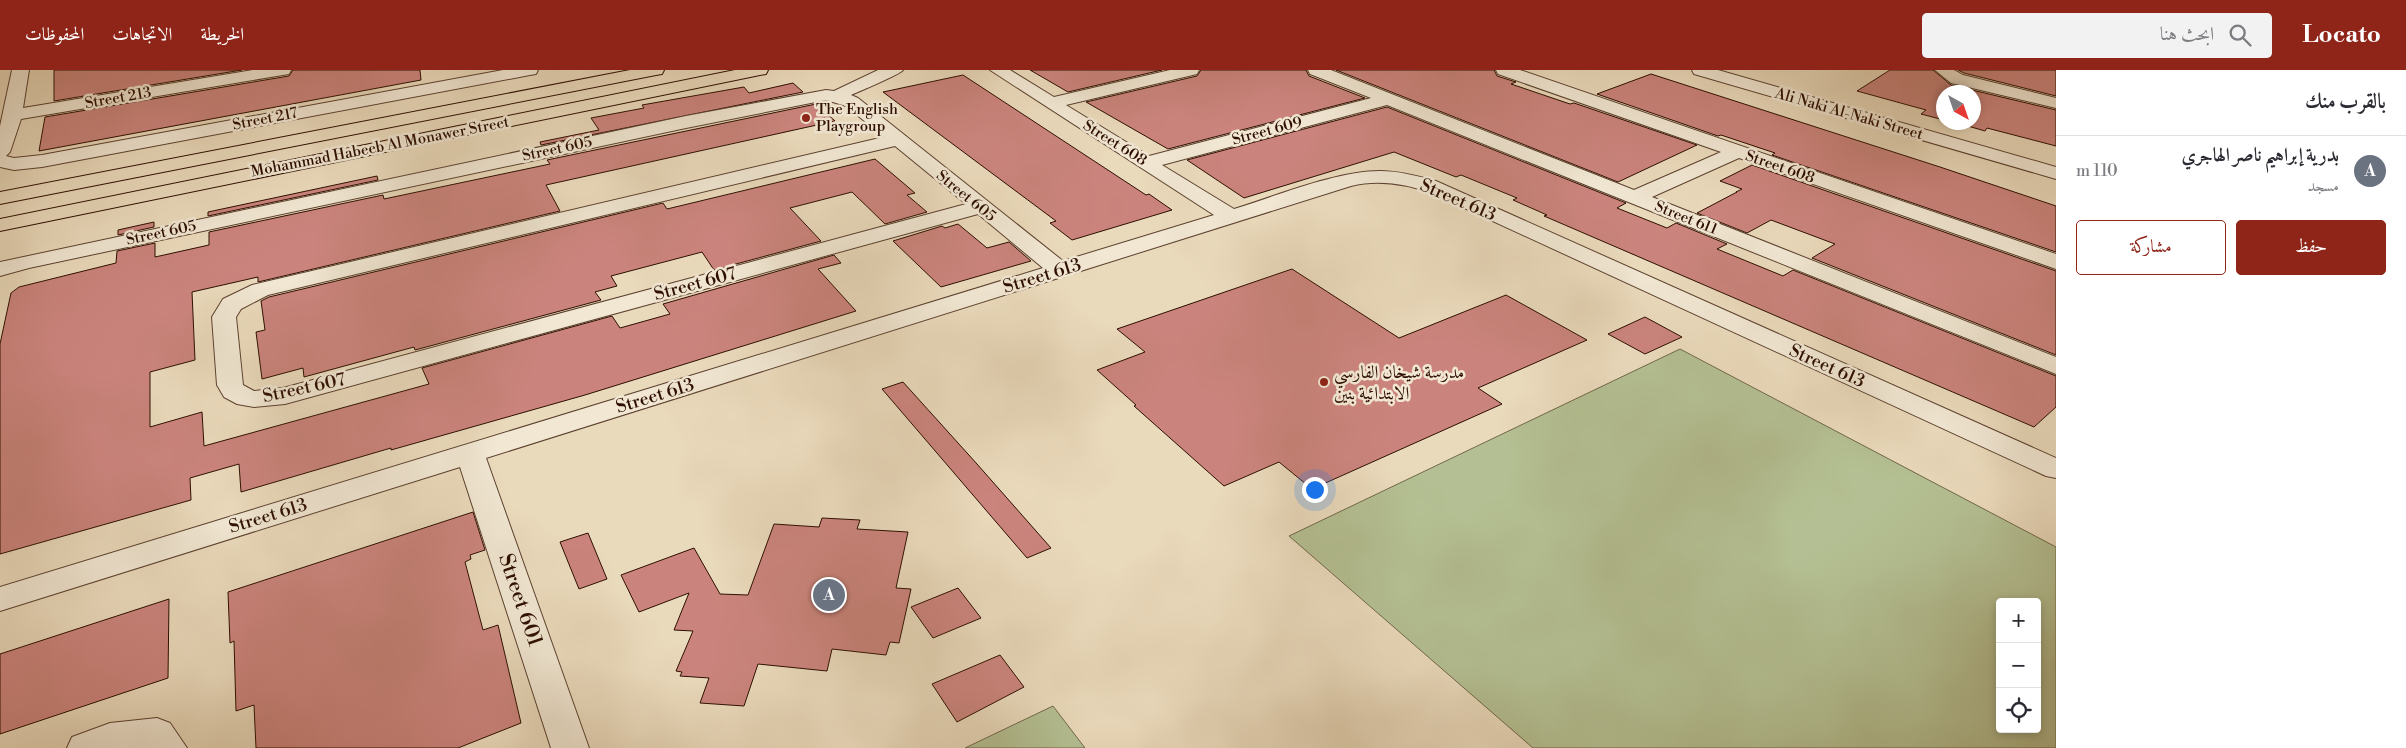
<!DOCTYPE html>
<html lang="ar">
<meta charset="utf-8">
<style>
body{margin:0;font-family:"Libre Bodoni",Amiri,serif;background:#f2f2f3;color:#2b2b33;direction:rtl}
.controls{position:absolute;right:15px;bottom:15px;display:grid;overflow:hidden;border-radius:5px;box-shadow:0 2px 8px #0003}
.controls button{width:45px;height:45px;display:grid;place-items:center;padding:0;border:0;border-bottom:1px solid #e1e1e2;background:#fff;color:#2b2b33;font:25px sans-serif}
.compass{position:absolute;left:1936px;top:15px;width:45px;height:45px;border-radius:50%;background:#fff;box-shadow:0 2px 8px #0003;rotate:140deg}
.you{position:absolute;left:1314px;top:419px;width:18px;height:18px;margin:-12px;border:4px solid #fff;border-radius:50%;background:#1a73e8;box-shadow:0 0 0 8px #1a73e833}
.badge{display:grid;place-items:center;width:32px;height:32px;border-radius:50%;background:#8f2418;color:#fff;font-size:16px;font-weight:700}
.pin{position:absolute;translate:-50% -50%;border:2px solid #fff;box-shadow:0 1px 5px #0006}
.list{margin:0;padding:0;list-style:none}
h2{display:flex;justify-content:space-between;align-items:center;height:65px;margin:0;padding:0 20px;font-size:21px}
h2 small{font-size:16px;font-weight:400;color:#7c7c81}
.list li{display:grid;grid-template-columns:32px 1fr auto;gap:15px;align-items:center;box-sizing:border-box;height:70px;padding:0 20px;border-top:1px solid #e1e1e2}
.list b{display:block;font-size:19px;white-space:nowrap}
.list p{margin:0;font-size:16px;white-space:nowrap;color:#7c7c81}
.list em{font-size:16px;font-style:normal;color:#7c7c81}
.actions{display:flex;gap:10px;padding:15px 20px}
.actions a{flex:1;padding:11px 0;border:1px solid #8f2418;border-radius:5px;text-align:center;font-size:18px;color:#8f2418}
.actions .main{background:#8f2418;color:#fff}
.icon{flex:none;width:28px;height:28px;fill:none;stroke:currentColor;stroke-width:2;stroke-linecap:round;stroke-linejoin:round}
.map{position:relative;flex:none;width:2056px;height:678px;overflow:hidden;direction:ltr}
header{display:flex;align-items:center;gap:30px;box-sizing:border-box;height:70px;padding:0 25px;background:#8f2418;color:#fff}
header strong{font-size:24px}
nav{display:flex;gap:28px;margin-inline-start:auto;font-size:18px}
.search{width:350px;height:45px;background:#f2f2f3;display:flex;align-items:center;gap:12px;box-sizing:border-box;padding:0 18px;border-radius:5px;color:#7c7c81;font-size:19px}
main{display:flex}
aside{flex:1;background:#fff}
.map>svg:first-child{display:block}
.green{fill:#b4c093;stroke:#70674a;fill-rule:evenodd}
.building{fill:#cb847d;stroke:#2d0e00}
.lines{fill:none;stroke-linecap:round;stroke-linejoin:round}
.minor-casing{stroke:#5c412f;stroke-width:2}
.major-casing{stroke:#2d0e00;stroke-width:2}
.minor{fill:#f1e7d3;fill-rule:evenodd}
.major{fill:#eadabc;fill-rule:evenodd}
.poi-dot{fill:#8f2418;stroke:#f1e7d3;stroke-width:2}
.labels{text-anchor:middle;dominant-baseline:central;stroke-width:5;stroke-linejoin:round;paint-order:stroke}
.far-street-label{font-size:15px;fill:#2d0e00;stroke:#f1e7d3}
.far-poi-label{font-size:15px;fill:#2d0e00;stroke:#f1e7d3;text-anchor:start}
.street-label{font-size:18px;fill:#2d0e00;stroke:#f1e7d3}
.poi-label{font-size:18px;fill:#2d0e00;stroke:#f1e7d3;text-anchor:start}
.near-street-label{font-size:21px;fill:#2d0e00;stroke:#f1e7d3}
</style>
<header>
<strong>Locato</strong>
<div class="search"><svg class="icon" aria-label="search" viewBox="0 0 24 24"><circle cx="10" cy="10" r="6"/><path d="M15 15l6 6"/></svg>ابحث هنا</div>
<nav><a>الخريطة</a><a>الاتجاهات</a><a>المحفوظات</a></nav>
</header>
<main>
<aside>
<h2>بالقرب منك<small></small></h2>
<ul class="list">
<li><span class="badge" style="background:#6b7280">A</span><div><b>بدرية إبراهيم ناصر الهاجري</b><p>مسجد</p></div><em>110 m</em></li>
</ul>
<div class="actions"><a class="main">حفظ</a><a>مشاركة</a></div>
</aside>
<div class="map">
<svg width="2056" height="678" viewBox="0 0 2056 678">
<rect width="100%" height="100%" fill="#eadabc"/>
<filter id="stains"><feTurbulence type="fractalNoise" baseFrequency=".004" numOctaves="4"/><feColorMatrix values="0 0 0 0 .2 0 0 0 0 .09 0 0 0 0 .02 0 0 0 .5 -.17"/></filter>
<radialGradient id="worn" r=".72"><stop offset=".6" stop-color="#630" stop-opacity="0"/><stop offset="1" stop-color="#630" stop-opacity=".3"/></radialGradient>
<!-- green -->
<path class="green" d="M 1680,279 L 2056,477 L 2056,678 L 1533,678 L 1289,466 ZM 2000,532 L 2037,532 L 2037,659 L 2000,659 Z
M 1053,636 L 1085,678 L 965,678 Z"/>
<!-- building -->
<path class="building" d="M 54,0 L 242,0 L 54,31 Z
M 293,0 L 420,0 L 421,10 L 39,81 L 45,47 L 289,6 Z
M 1030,0 L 1162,0 L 1068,22 Z
M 1201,0 L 1306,0 L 1309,6 L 1365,28 L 1168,79 L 1086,32 L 1197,6 Z
M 1336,0 L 1494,0 L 1497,6 L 1516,12 L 1511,14 L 1570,34 L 1574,33 L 1697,75 L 1618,112 Z
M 1890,0 L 1933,0 L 1951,15 L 2056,40 L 2056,76 L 1987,58 L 1985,61 L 1954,52 L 1974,52 L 1974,22 L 1944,22 L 1944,50 L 1921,44 L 1926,40 L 1857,21 Z
M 1958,0 L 2056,0 L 2056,26 L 1964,3 Z
M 1651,4 L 1940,97 L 2056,136 L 2056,182 L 1772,85 L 1775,83 L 1721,65 L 1718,66 L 1597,24 Z
M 963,5 L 1146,125 L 1149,124 L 1172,140 L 1072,170 L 1050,153 L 1056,151 L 883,22 Z
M 793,13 L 803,22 L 541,75 L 540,72 L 599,60 L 591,48 L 644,38 L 642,35 L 744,17 L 749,23 Z
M 816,34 L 835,51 L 546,115 L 560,141 L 258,212 L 258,207 L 192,222 L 195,290 L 150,302 L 150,357 L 202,342 L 204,376 L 429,314 L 422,298 L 612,246 L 620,258 L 670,244 L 663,234 L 834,185 L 841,193 L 818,199 L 856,241 L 585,325 L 391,380 L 391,378 L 241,422 L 239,394 L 190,408 L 191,430 L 0,484 L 0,274 L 11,223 L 19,217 L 116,193 L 117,181 L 155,173 L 155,187 L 209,175 L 209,162 L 383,125 L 384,129 L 455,114 L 550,94 L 547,90 Z
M 1387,37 L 1626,133 L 1617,138 L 1667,158 L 1676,153 L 1727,174 L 1717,179 L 1783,206 L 1793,200 L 2056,306 L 2056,337 L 2034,357 L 1544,146 L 1547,145 L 1513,130 L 1517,128 L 1461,105 L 1456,107 L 1394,82 L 1244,128 L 1187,90 Z
M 875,89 L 915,123 L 907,125 L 927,142 L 885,154 L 852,122 L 790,138 L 821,171 L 714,200 L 702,182 L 611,206 L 617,216 L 595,222 L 601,230 L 415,280 L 414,277 L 304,307 L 303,298 L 262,309 L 256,262 L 265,260 L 261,231 L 269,227 L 663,133 L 667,139 Z
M 1752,95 L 2056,201 L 2056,285 L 1812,188 L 1835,174 L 1771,150 L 1747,163 L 1697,143 L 1737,122 L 1736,122 L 1742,119 L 1720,111 Z
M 377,106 L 378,110 L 208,146 L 208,142 Z
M 154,152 L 154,157 L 118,165 L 118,160 Z
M 958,154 L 987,178 L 1009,172 L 1031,191 L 941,217 L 893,171 L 942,156 L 945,158 Z
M 1292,199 L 1399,268 L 1506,225 L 1587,270 L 1478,318 L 1502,334 L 1312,419 L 1279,392 L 1224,416 L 1134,336 L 1136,335 L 1097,300 L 1145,282 L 1117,259 Z
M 1645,247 L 1682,267 L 1645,284 L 1608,264 Z
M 903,312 L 977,394 L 1051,478 L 1027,488 L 882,319 Z
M 473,442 L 485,480 L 470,485 L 471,489 L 465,492 L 483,560 L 498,555 L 521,653 L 458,678 L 256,678 L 254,635 L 236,641 L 234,571 L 230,573 L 228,522 Z
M 822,448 L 860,450 L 857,459 L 908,462 L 896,518 L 911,519 L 899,573 L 890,572 L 886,585 L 832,579 L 827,601 L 758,594 L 744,636 L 700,633 L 709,608 L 680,606 L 682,602 L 676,601 L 693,561 L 674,560 L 689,523 L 639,542 L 621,505 L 694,478 L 720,524 L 748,525 L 774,454 L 819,457 Z
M 588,463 L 607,509 L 579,519 L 560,472 Z
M 958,518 L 981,548 L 933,568 L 911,537 Z
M 169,529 L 168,608 L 0,664 L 0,584 Z
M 1000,585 L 1024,617 L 957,652 L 932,614 Z"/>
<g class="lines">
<!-- minor casing -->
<g class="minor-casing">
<path id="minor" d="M 12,0 L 29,0 L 23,38 L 253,0 L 291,0 L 289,4 L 283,5 L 21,49 L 10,82 L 6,86 L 14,88 L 42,85 L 503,0 L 538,0 L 536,4 L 530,5 L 42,97 L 14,100 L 0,97 L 0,56 Z
M 878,0 L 903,0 C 901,4 860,21 851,25 L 858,28 L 1063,191 L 1214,145 L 990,0 L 1010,0 L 1054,27 L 1170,0 L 1199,0 L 1197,4 L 1066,35 L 1149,86 L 1371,28 L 1310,4 L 1308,0 L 1331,0 L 1634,120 L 1721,82 L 1498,4 L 1496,0 L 1520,0 L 2056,184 L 2056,199 L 1739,88 L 1652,127 L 2056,287 L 2056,304 L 1387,35 L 1162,95 L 1234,139 C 1276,126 1337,101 1380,101 C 1399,101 1418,106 1436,111 L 2056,388 L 2056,408 L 2046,406 L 1434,124 C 1407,114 1379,109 1351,116 L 486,388 L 589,678 L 551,678 L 460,397 L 0,541 L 0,517 L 1043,198 L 978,144 L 285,334 L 254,337 L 237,334 L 224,327 L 217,315 L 212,247 L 223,229 L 252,215 L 884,67 L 846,36 L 826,30 L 686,58 L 29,198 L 0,206 L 0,192 L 686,46 L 826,20 L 834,21 ZM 895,76 L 966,134 L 283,318 L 254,321 L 243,315 L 236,247 L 241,239 L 268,225 Z
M 1692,0 L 1718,0 L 2056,97 L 2056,109 L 1694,4 Z
M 1935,0 L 1954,0 L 1963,5 L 2056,28 L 2056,38 L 1951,13 Z
M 157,648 L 170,653 L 187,678 L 67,678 L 72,667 L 110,653 Z"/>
</g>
<!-- major casing -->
<g class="major-casing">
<path id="major" d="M 630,0 L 664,0 L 662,4 L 656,5 L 0,134 L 0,122 Z
M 735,0 L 768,0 L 766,4 L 760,5 L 0,161 L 0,149 Z"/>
</g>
<!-- minor -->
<use href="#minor" class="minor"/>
<!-- major -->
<use href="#major" class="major"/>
</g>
<!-- markers -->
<g class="poi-dot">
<circle cx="806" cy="48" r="5"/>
<circle cx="1324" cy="312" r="5"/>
</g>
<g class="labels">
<!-- far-street labels -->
<g class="far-street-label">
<text transform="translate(118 28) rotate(-10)">Street 213</text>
<text transform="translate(1849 44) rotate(16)">Ali Naki Al-Naki Street</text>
<text transform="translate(265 49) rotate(-11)">Street 217</text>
<text transform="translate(1267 61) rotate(-15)">Street 609</text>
<text transform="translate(1115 73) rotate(32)">Street 608</text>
<text transform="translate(380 77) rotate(-11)">Mohammad Habeeb Al Monawer Street</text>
<text transform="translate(557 79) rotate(-12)">Street 605</text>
<text transform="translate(1780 97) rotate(19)">Street 608</text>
<text transform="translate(966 126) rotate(39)">Street 605</text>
<text transform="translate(1686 148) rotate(22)">Street 611</text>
<text transform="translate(161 163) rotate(-12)">Street 605</text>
</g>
<!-- far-poi labels -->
<g class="far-poi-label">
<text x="816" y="39">The English<tspan x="816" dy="17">Playgroup</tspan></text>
</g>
<!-- street labels -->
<g class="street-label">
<text transform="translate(1458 130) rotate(23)">Street 613</text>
<text transform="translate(1042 206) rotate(-17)">Street 613</text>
<text transform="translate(695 214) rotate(-15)">Street 607</text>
<text transform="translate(1827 296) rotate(24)">Street 613</text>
<text transform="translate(304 318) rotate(-12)">Street 607</text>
<text transform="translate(655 326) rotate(-17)">Street 613</text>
<text transform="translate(268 446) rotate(-17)">Street 613</text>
</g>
<!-- poi labels -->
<g class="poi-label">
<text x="1334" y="302">مدرسة شيخان الفارسي<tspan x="1334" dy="21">الابتدائية بنين</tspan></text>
</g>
<!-- near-street labels -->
<g class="near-street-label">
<text transform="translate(520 530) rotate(71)">Street 601</text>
</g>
</g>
<rect width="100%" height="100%" filter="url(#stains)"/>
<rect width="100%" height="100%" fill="url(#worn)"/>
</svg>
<div class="controls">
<button>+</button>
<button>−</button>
<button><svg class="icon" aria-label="locate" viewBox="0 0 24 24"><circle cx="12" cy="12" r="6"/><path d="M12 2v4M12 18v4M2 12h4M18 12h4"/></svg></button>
</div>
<svg class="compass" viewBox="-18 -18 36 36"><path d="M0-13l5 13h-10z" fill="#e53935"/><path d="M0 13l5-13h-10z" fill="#7c7c81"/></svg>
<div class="you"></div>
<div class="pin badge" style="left:829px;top:525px;background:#6b7280">A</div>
</div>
</main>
